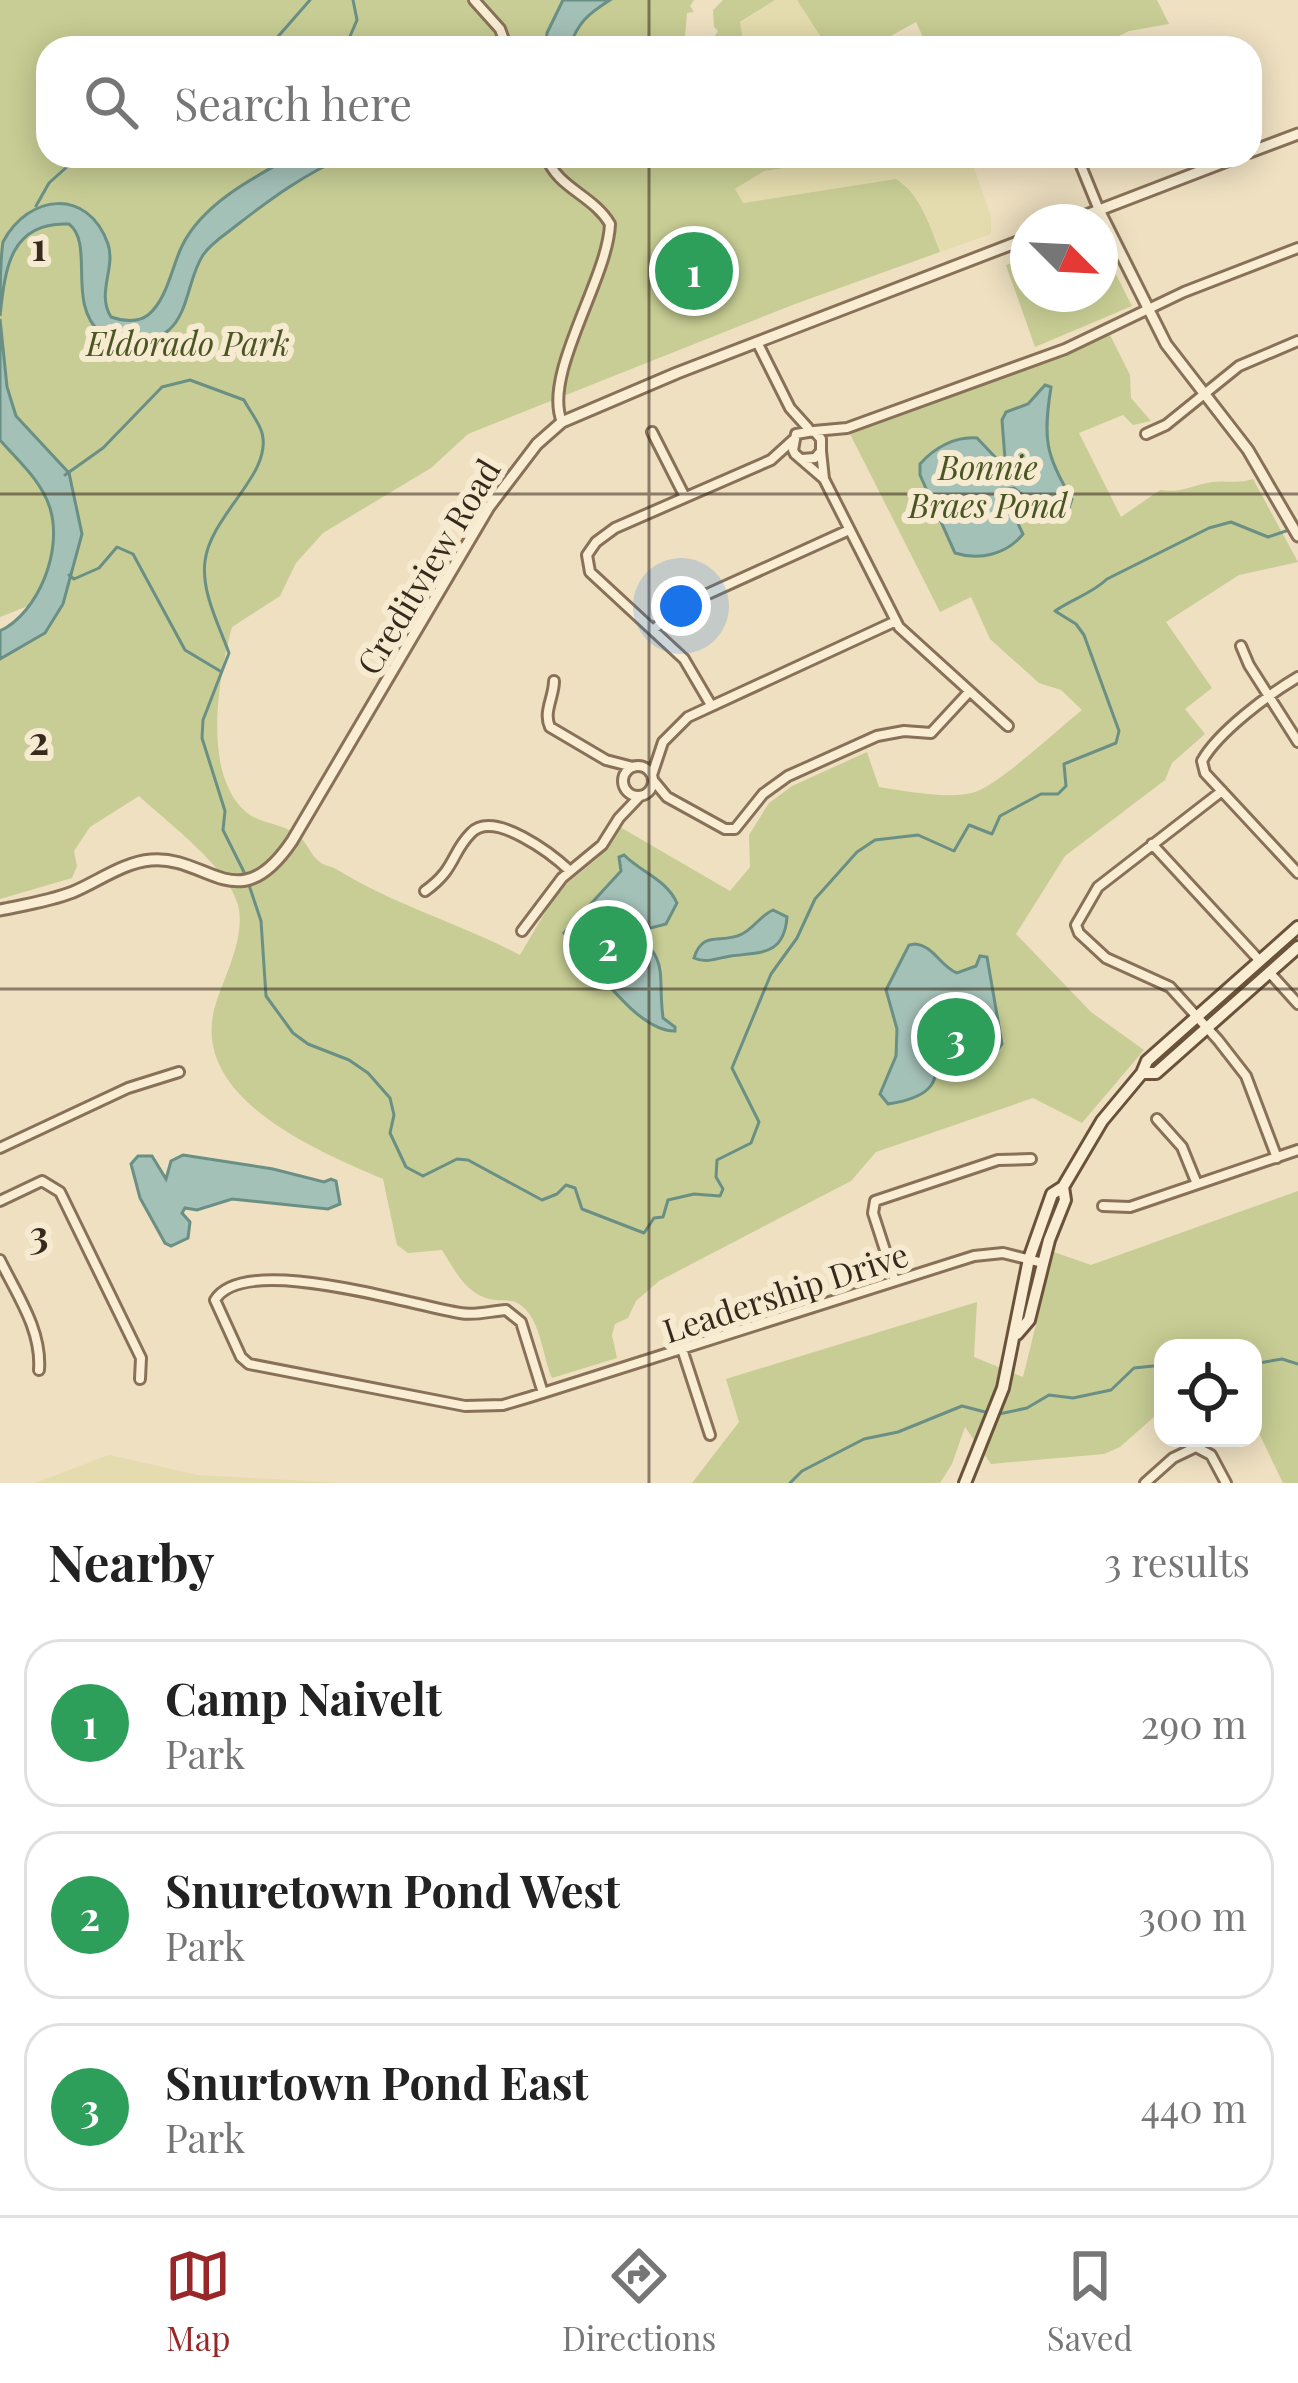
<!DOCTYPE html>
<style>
body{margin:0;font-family:"Playfair Display",serif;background:#f6f6f6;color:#222}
.controls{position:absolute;right:36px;bottom:36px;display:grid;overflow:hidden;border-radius:24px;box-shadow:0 6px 30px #0003}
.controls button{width:108px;height:108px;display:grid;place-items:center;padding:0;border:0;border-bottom:3px solid #e0e0e0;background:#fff;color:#222;font:60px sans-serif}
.compass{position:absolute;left:1010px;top:204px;width:108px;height:108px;border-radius:50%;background:#fff;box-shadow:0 6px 30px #0003;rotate:114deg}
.you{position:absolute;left:681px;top:606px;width:42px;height:42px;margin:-30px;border:9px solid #fff;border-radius:50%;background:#1a73e8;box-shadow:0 0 0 18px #1a73e833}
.badge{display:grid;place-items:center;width:78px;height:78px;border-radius:50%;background:#992729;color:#fff;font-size:39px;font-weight:700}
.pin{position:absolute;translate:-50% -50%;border:6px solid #fff;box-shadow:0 3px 12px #0006}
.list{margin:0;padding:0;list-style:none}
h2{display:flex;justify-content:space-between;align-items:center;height:156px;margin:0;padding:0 48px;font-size:51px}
h2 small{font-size:39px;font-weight:400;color:#767676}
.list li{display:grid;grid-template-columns:78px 1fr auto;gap:36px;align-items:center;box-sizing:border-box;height:168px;margin:0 24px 24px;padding:0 24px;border:3px solid #e0e0e0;border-radius:36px}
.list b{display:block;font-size:45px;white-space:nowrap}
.list p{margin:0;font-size:39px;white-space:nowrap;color:#767676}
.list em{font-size:39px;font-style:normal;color:#767676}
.icon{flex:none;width:66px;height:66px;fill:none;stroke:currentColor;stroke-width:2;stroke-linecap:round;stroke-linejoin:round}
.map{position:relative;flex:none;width:1298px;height:1483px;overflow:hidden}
.search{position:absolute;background:#fff;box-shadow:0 6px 30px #0003;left:36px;right:36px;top:36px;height:132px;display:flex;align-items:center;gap:30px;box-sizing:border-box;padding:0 42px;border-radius:36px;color:#767676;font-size:45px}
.sheet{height:732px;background:#fff}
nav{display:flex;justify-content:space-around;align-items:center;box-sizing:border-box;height:168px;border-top:3px solid #e0e0e0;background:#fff;font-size:33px;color:#767676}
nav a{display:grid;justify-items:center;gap:6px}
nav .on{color:#992729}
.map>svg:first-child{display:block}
.farmland{fill:#e4dbae}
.green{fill:#c7cd94}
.water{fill:#a4c1b8;stroke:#6a8f85;stroke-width:3}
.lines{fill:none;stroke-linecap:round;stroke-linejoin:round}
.stream{stroke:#6a8f85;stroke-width:3}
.minor-casing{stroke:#887158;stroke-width:14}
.tertiary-casing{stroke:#887158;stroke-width:15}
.secondary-casing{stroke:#6a523b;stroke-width:16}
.minor{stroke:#f9eed4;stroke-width:8}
.tertiary{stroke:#f9eed4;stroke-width:9}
.secondary{stroke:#f9eed4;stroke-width:10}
.grid{fill:none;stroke:#38291d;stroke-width:3;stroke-opacity:0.55}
.labels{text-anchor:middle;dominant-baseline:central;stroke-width:12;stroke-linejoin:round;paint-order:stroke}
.park-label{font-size:33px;font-style:italic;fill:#495523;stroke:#f6ebd0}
.street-label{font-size:33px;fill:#38291d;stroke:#f6ebd0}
.grid-label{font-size:39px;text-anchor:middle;font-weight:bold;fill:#38291d;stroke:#f6ebd0;stroke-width:12;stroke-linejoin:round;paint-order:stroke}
</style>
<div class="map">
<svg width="1298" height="1483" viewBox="0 0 1298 1483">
<rect width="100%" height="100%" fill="#efe0c1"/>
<!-- farmland -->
<path class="farmland" d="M 775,0 L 797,0 L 828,48 L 745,48 L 739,24 Z
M 866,156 L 970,156 L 991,217 L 991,234 L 940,252 L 928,220 L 906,185 L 896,179 L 742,203 L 734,188 L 764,171 Z
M 109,1455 L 198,1475 L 342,1483 L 35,1483 Z"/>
<!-- green -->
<path class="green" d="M 0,0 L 694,0 L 690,6 L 694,12 L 687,13 L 684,48 L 48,48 L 48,156 L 866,156 L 764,171 L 735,189 L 743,203 L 896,179 C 919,192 931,228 940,252 L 795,304 L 468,434 L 431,468 L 323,533 L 296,563 L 280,596 L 232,627 C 219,676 201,773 246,812 C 260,824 281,823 296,834 C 307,841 310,855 320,862 C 324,866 331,866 336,869 C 396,906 459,923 520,955 L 557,892 L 598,858 L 620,827 L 730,891 L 750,867 L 749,835 L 769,803 L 792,786 L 867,752 L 879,787 C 904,791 951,800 975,792 C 1000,784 1058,729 1082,710 L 1061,690 L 1039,683 L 990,639 L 971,597 L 940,612 L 849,432 L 1110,335 L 1130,375 L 1131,398 L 1151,421 L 1133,425 L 1123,415 L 1079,433 L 1121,517 L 1160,490 C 1184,493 1189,486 1212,482 C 1226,480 1238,484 1253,479 L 1298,562 L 1239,575 L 1166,622 L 1212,688 L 1185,709 L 1205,734 L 1172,763 L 1165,780 L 1065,856 L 1016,934 L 1091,1012 L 1144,1050 L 1082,1123 L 1033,1098 L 876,1152 L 851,1181 L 659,1281 L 636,1301 L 628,1318 L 615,1324 L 612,1335 L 617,1358 L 552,1378 C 543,1358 541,1322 523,1307 C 514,1299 507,1301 496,1300 C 467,1297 456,1272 442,1250 L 408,1253 L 397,1245 L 383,1179 C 316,1150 186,1097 216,1003 C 225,975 246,936 238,905 C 228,867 168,823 139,796 L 90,827 L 74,851 L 77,866 L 72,878 L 0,899 L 0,659 L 45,633 L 64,592 L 0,617 Z
M 723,0 L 775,0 L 740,22 L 744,48 L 707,48 L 718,31 L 714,27 L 713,10 Z
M 797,0 L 1157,0 L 1169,24 L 1129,31 L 1094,48 L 928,48 L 916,22 L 869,48 L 828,48 Z
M 1100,243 L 1132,306 L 1035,347 L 1006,265 L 1028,257 L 1028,294 L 1100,294 Z
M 1298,1191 L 1298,1483 L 1283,1483 L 1253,1421 L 1253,1348 L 1163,1348 L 1163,1409 L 1120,1447 L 1104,1454 L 991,1464 L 965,1427 L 952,1464 L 940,1483 L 692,1483 L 739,1422 L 726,1379 L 977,1302 L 974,1357 L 1023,1377 L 1054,1252 L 1091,1265 Z"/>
<!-- water -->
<path class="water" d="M 563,0 L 610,0 C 588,14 578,22 569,48 L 546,48 L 547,33 Z
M 293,156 L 346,156 C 305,174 273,197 237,225 C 226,234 211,243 203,255 C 188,278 189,312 169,330 C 150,346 121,350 101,333 C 66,304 95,244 69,224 C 9,221 5,271 0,316 C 0,296 0,260 3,242 C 28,194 88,187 108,244 C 116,268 96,293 111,317 C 122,321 138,323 148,315 C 167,300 172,266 182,246 C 202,204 254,177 293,156 Z
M 0,319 L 7,387 L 16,416 L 69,473 L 82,534 L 63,604 L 45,633 L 0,659 L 0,631 C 39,612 63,550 50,508 C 41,480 19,462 0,440 Z
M 1045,385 L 1051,387 C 1043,438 1045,455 1072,499 L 1068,511 L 1058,517 L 1049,515 L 1014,488 L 1009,489 L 1011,509 L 1023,534 C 1007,554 980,561 955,553 L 920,475 L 920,464 C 934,448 955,436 977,438 L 996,458 L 1005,459 L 1002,420 L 1006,412 L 1028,404 Z
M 624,855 C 642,873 666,879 677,903 L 666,924 L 647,929 L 634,924 L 630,930 C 671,960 657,972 663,1018 L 675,1027 L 675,1031 C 636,1032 591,960 564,933 L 621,871 L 619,857 Z
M 773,910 L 787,917 C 784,956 760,952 731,956 C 716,958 707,964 694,958 C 703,929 721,945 742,934 C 754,928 760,916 773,910 Z
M 915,944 C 934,946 940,966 957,973 L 976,966 L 980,956 L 987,957 L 1002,1044 L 992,1057 L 975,1058 L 946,1023 C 920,1055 965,1092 888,1104 L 880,1094 L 896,1056 L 897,1029 L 886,990 L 909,945 Z
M 183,1155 L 273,1169 L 324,1182 L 331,1179 L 336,1181 L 340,1204 L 328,1209 L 232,1199 L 197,1210 L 185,1208 L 182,1213 L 190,1222 L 188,1238 L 171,1246 L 165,1243 L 140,1198 L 131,1164 L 138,1156 L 152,1156 L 166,1179 L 171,1161 Z"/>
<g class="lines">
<!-- stream -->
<path class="stream" d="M 268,48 L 310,0
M 345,48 L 357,20 L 353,0
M 36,206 L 49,183 L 79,156
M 65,475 L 103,448 L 162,387 L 190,380 L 244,400 C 249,410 259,422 262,433 C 273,474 211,514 205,561 C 201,592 219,625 229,653 L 203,720 L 202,738 L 225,811 L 223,830 L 244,872
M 69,575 L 74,579 L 99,568 L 117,547 L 133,554 L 185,650 L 220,671
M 249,885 L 261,921 L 266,996 L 293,1033 L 308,1044 L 349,1060 L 368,1073 L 390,1098 L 394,1115 L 390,1133 L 406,1167 L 423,1176 L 457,1159 L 468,1160 L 542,1200 L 557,1194 L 566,1185 L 575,1188 L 582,1209 L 644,1233 L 654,1218 L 663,1217 L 668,1200 L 694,1194 L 720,1196 L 723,1189 L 716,1177 L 717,1160 L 751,1143 L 759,1122 L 732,1068 L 771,974 L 797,938 L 815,899 L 857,852 L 875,840 L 918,835 L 954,851 L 969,825 L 992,834 L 1000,816 L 1041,794 L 1058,794 L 1066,786 L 1064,764 L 1116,743 L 1119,731 L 1084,635 L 1076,624 L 1055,611 C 1072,599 1093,593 1107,579 L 1209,528 L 1231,522 L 1268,537 L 1298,527
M 1253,1364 L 1282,1359 L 1298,1364
M 999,1414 L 1027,1408 L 1049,1395 L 1073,1398 L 1111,1390 L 1134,1368 L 1163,1365
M 790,1483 L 802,1471 L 864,1439 L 898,1432 L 962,1406 L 989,1413"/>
<!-- minor casing -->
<g class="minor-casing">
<path id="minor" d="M 474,0 L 500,29 L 507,48
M 546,156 C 557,188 593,195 610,224 C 608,279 542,374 562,422
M 1077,156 L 1099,210
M 757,342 L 790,408 L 808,428
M 814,431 L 847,428 L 1065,349 L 1184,292 L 1298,248
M 652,432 L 685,497
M 1146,434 L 1166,425 L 1239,366 L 1298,341
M 821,451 L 824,479 L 899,627 L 1008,726
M 802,459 L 815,458 L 821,451 L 821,439 L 814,431 L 796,434 L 793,450 L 795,454 L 824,479
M 653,630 L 681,606 L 849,530
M 1241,646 L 1249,665 L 1298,742
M 1298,677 C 1269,694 1218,732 1202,761 L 1205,773 L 1298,873
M 554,681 C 554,697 543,712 550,727 L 606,760 L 633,767
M 711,705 L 684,659 L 590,572 L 587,555 L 596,542 L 615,528 L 771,460 L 793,440
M623 781a15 15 0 1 1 30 0a15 15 0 1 1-30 0Z
M 652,775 L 663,742 L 688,717 L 896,621
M 653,780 L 667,797 L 725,829 L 735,829 L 763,794 L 788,776 L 877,736 L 904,731 L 931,733 L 969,692
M 1222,791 L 1098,887 L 1076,925 L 1079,933 L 1106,958 L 1170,987 L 1218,1040 L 1246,1076 L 1277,1158
M 1152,844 L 1260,961
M 425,891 C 456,869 451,853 471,833 C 494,809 553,855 570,871
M 522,931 L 562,878 L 602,845 L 619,818 L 639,797
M 1269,972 L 1298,1004
M 1157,1119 L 1182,1147 L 1197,1184
M 0,1148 L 128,1088 L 179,1072
M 0,1201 L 42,1181 L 60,1192 L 141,1358 L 140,1379
M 1103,1206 L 1130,1207 L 1298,1150
M 0,1260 C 17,1295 42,1330 39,1370
M 895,1281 L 873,1213 L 875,1201 L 998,1160 L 1031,1159
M 682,1349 L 710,1435
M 543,1393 L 521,1322 L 506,1310 C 490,1311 476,1316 460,1313 C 410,1305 244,1252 215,1300 L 241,1357 L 249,1364 L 465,1406 L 503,1405 L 530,1397 L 974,1256 L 1003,1253 L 1043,1263
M 1145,1483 L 1173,1458 L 1196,1447 L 1211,1455 L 1226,1483"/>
</g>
<!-- tertiary casing -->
<g class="tertiary-casing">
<path id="tertiary" d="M 1250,152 L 1298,134
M 1099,210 L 1166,344 L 1248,450 L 1298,536
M 1068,222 L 1240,156
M 0,910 C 24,905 50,901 73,892 C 97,882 124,862 151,860 C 208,855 238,921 292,841 L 489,507 L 537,444 L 562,422 L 677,373 L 1028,238"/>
</g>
<!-- secondary casing -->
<g class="secondary-casing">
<path id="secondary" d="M 1142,1073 L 1156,1073 L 1298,947
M 1017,1334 L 1029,1320 L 1049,1240 L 1065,1200 L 1063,1187
M 965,1483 L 1003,1388 L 1029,1259 L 1052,1194 L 1063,1187 L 1102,1121 L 1142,1073 L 1147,1061 L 1298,927"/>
</g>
<!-- minor -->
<use href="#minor" class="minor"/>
<!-- tertiary -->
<use href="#tertiary" class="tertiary"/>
<!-- secondary -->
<use href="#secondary" class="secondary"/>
</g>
<!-- grid -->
<path class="grid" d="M 649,0 L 649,48M 649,156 L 649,1483M 0,494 L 1298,494M 0,989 L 1298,989"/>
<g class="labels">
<!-- park labels -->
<g class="park-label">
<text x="188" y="342">Eldorado Park</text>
<text x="988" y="466">Bonnie<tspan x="988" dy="38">Braes Pond</tspan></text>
</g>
<!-- street labels -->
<g class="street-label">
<text transform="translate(427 566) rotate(-59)">Creditview Road</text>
<text transform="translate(785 1291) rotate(-18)">Leadership Drive</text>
</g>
</g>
<g class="grid-label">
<text x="39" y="261">1</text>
<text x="39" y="755">2</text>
<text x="39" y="1249">3</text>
</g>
</svg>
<div class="controls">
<button><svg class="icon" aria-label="locate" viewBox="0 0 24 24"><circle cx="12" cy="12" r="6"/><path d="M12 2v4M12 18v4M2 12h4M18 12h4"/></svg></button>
</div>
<svg class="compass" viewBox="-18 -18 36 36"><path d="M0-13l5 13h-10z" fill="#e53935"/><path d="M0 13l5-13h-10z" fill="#767676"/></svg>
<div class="you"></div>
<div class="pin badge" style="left:694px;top:271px;background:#2e9e5b">1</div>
<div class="pin badge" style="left:608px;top:945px;background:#2e9e5b">2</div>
<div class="pin badge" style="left:956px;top:1037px;background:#2e9e5b">3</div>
<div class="search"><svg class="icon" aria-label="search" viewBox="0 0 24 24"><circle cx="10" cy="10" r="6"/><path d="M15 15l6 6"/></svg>Search here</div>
</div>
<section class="sheet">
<h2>Nearby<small>3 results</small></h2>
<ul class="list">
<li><span class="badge" style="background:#2e9e5b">1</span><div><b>Camp Naivelt</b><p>Park</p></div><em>290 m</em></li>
<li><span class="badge" style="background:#2e9e5b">2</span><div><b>Snuretown Pond West</b><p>Park</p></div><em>300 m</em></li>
<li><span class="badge" style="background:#2e9e5b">3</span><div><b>Snurtown Pond East</b><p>Park</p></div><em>440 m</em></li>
</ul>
</section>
<nav>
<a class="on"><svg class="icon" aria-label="map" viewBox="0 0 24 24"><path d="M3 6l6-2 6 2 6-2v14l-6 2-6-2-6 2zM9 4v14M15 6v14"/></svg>Map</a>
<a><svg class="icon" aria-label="directions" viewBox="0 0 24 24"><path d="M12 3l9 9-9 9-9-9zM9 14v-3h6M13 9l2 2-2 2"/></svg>Directions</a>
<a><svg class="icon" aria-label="saved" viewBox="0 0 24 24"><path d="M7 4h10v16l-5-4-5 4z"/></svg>Saved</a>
</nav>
